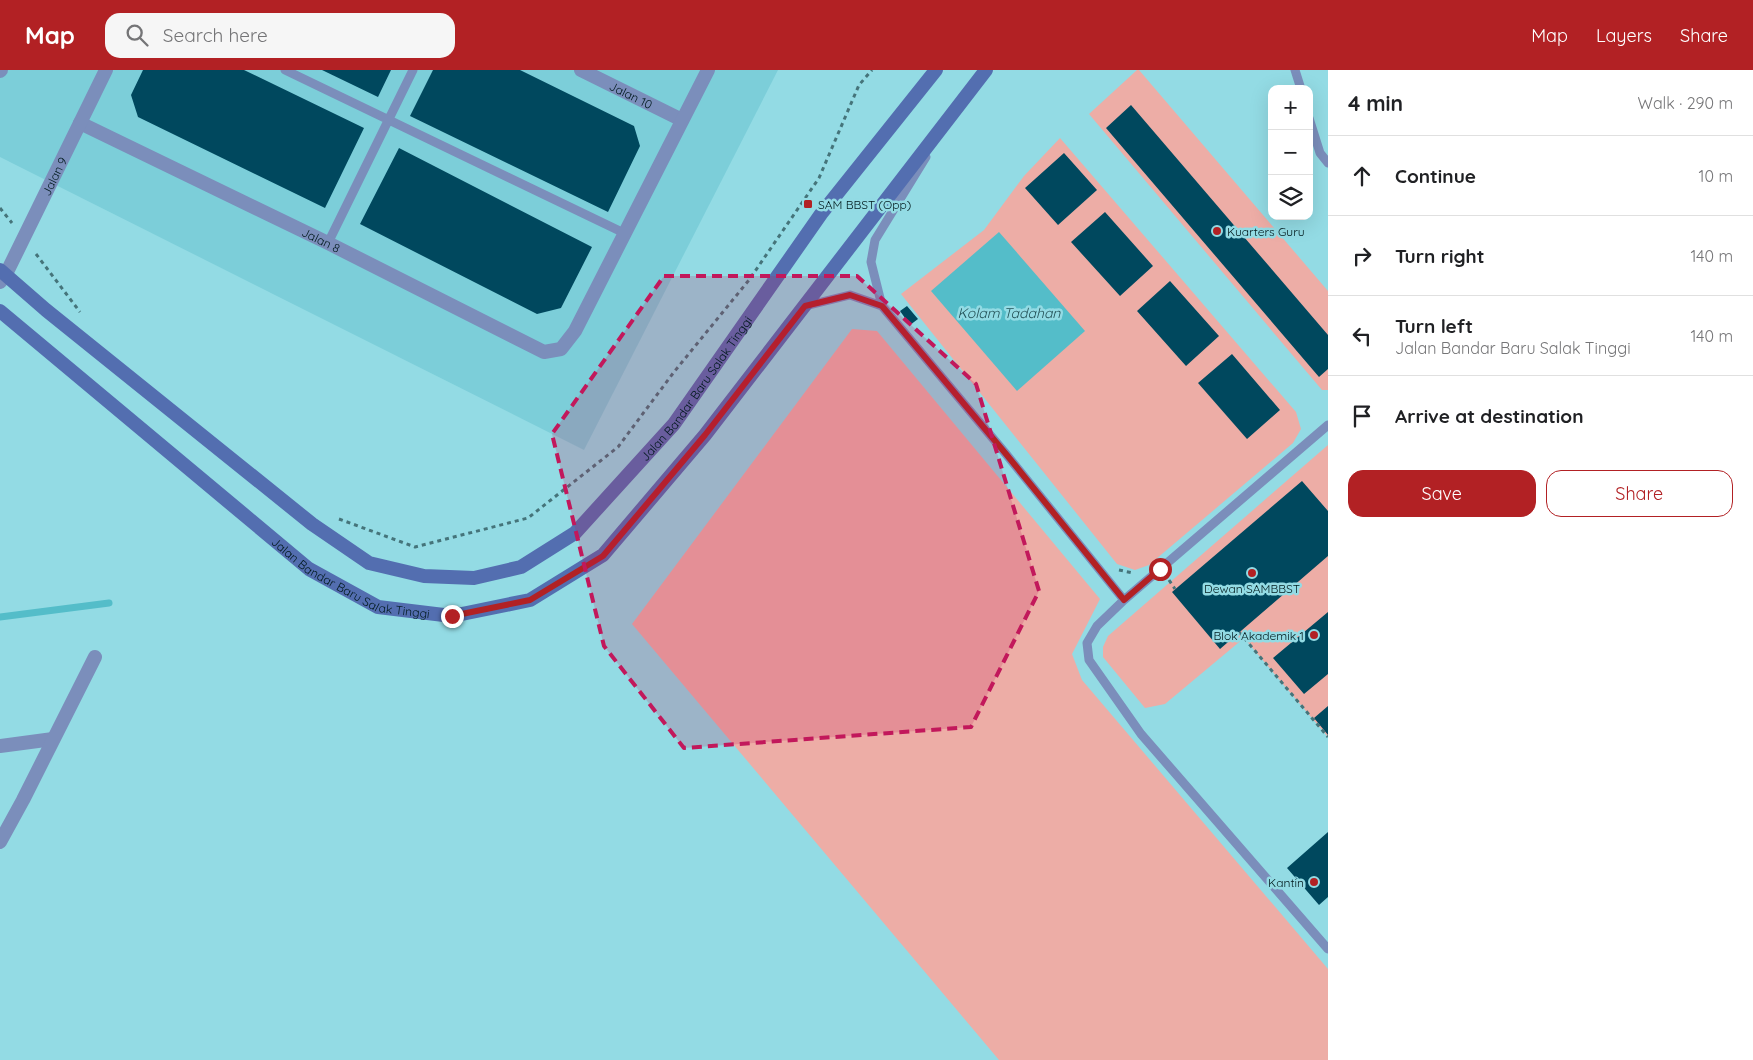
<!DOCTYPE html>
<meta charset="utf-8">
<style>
body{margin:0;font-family:Quicksand,sans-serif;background:#f6f6f6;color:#202124}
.controls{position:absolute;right:15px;top:15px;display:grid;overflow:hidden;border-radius:10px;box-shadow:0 5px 20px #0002}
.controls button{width:45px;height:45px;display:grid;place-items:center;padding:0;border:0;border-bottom:1px solid #e0e0e0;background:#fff;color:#202124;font:25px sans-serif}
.stop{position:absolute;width:15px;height:15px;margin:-11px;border:4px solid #b22124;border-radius:50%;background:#fff}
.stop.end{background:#b22124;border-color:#fff;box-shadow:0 1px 5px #0008}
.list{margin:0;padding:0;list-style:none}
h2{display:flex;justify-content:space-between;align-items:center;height:65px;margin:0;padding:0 20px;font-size:21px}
h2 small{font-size:16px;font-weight:400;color:#757577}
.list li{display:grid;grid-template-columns:32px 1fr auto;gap:15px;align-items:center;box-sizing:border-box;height:80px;padding:0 20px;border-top:1px solid #e0e0e0}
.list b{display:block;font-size:19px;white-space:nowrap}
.list p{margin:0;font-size:16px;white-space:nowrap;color:#757577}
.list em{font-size:16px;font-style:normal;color:#757577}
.actions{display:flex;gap:10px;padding:15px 20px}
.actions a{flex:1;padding:11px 0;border:1px solid #b22124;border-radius:15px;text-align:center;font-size:18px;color:#b22124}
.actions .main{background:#b22124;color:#fff}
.icon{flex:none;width:28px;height:28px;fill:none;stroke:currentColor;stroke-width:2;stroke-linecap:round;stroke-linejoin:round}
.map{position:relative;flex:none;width:1328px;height:990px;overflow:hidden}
header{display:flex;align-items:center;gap:30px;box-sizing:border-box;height:70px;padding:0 25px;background:#b22124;color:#fff}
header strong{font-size:24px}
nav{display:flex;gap:28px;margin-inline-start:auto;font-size:18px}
.search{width:350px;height:45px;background:#f6f6f6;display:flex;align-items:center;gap:12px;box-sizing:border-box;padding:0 18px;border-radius:15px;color:#757577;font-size:19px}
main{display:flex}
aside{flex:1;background:#fff}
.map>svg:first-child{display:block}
.built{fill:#7cced9}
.green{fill:#edada6}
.water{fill:#54bdc9}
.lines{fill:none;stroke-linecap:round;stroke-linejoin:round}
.stream{stroke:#54bdc9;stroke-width:7}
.building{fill:#00485e}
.path{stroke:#45747a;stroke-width:3;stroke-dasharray:4 4;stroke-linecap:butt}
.service{stroke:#7b8ebb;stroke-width:9}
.minor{stroke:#7b8ebb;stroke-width:14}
.secondary{stroke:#536eb0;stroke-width:14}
.route{stroke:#b22124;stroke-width:6}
.marked{fill:#c2185b;fill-opacity:0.2;stroke:#c2185b;stroke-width:4;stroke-dasharray:10 6;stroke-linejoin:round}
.poi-dot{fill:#b22124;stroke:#93dbe4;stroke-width:2}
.labels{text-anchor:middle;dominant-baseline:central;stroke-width:5;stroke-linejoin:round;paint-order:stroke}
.street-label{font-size:12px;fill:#00191c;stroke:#93dbe4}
.poi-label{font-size:12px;fill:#00191c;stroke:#93dbe4;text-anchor:start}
.water-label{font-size:14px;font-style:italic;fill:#245258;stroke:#93dbe4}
</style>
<header>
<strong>Map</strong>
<div class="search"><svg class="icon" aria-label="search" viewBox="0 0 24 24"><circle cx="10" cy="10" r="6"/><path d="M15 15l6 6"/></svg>Search here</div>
<nav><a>Map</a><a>Layers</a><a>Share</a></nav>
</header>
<main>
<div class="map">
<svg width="1328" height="990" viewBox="0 0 1328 990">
<rect width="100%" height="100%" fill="#93dbe4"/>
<!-- built -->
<path class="built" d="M 0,0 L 778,0 L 584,380 L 0,87 Z"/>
<!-- green -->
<path class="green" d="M 1137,0 L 1139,0 L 1328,221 L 1328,320 L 1322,320 L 1089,44 Z
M 1060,68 L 1296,342 L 1301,359 L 1293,373 L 1149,495 L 1135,500 L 1117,494 L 901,224 L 984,160 L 1024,106 Z
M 852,259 L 877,261 L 1100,529 L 1072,584 L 1082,610 L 1328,899 L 1328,990 L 999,990 L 632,554 Z
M 1328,375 L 1328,667 L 1244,568 L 1165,634 L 1145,638 L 1103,587 L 1103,577 L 1108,566 Z"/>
<!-- water -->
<path class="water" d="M 999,162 L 1085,261 L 1017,321 L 931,221 Z"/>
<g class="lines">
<!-- stream -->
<path class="stream" d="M 0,547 L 109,533"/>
</g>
<!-- building -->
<path class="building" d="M 143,0 L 244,0 L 364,58 L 325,138 L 138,47 L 131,25 Z
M 322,0 L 391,0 L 378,27 Z
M 433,0 L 520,0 L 634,56 L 640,76 L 608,142 L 410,46 Z
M 1131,35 L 1328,265 L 1328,299 L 1319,307 L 1106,58 Z
M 399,78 L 592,177 L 561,238 L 537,244 L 360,154 Z
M 1064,83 L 1097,120 L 1058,155 L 1025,118 Z
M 1105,142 L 1153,196 L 1120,226 L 1071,172 Z
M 1170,211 L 1219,266 L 1186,296 L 1137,241 Z
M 907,236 L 918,249 L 910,255 L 900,241 Z
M 1232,284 L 1280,340 L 1247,369 L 1198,313 Z
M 1302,411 L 1328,441 L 1328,486 L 1220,579 L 1172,522 Z
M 1328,542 L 1328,604 L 1304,624 L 1273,588 Z
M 1328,636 L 1328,665 L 1314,648 Z
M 1328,762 L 1328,827 L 1319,835 L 1287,798 Z"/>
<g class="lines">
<!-- path -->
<path class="path" d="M 0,138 L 12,153
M 36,184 L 80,242
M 339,449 L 415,477 L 528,448 L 618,377 L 674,302 L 749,210 L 819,108 L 859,15 L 872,0
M 1119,500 L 1133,503
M 1169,510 L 1175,519
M 1239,562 L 1328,667"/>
<!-- service -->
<path class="service" d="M 285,0 L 624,163
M 1295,0 L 1301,19
M 1309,48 L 1320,83 L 1328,93
M 926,87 L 875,170 L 871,192 L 882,236 L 1006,384 L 1124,530
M 328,173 L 413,0
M 805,236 L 850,225 L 882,236
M 1328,355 L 1124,530 L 1097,556 L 1087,573 L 1089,590 L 1141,664 L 1328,879"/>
<!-- minor -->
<g class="minor">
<path id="s1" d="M 581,0 L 682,50"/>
<path d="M 0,1 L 1,0"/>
<path id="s2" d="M 80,53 L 328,173 L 544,282 L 561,279 L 575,261 L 708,0"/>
<path id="s3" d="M 0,212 L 6,204 L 106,0"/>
<path d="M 0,676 L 53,669"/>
<path d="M 0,772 L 23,730 L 95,587"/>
</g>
<!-- secondary -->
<g class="secondary">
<path id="s4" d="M 0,200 L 46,240 L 312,454 L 369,493 L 424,506 L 474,508 L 521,497 L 575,463 L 674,354 L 821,144 L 936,0"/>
<path id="s5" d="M 0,241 L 309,499 L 378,537 L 452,546 L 530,530 L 603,485 L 705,365 L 986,0"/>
</g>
</g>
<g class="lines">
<!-- route -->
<path class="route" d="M 452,546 L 530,530 L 603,486 L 705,365 L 805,236 L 850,225 L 882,236 L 1006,384 L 1124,530 L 1160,499"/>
</g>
<!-- marked area -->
<path class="marked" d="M 664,206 L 857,206 L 976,314 L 1039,521 L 971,657 L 684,678 L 604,576 L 552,364 Z"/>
<!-- markers -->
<g class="poi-dot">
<rect x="803" y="129" width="10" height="10" rx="2.5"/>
<circle cx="1217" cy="161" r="5"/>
<circle cx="1252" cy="503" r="5"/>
<circle cx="1314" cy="565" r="5"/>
<circle cx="1314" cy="812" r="5"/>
</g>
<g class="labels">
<!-- street labels -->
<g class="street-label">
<text stroke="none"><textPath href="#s1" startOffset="56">Jalan 10</textPath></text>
<text stroke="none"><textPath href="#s3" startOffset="119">Jalan 9</textPath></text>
<text stroke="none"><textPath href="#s2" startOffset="268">Jalan 8</textPath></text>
<text stroke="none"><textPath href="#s4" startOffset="879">Jalan Bandar Baru Salak Tinggi</textPath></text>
<text stroke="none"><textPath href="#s5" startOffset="445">Jalan Bandar Baru Salak Tinggi</textPath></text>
</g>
<!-- poi labels -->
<g class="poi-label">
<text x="818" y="134">SAM BBST (Opp)</text>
<text x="1227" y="161">Kuarters Guru</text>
<text x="1252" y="518" text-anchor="middle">Dewan SAMBBST</text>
<text x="1304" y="565" text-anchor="end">Blok Akademik 1</text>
<text x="1304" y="812" text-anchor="end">Kantin</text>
</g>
<!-- water labels -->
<g class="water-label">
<text x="1009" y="243">Kolam Tadahan</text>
</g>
</g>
</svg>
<div class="controls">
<button>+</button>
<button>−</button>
<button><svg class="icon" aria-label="layers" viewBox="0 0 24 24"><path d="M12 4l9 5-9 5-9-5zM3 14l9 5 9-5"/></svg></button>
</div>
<div class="stop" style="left:1160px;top:499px"></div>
<div class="stop end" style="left:452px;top:546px"></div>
</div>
<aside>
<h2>4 min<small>Walk · 290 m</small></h2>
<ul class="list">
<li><svg class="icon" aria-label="ahead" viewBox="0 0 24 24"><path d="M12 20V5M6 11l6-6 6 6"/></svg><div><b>Continue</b></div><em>10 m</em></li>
<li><svg class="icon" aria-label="right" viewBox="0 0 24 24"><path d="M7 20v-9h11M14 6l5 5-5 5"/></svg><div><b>Turn right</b></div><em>140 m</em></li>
<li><svg class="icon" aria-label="left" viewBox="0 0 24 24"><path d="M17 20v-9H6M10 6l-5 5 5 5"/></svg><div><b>Turn left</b><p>Jalan Bandar Baru Salak Tinggi</p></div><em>140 m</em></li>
<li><svg class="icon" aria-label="arrive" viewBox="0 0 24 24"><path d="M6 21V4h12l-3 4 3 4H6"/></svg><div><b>Arrive at destination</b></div></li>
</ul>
<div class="actions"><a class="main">Save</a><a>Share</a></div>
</aside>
</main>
